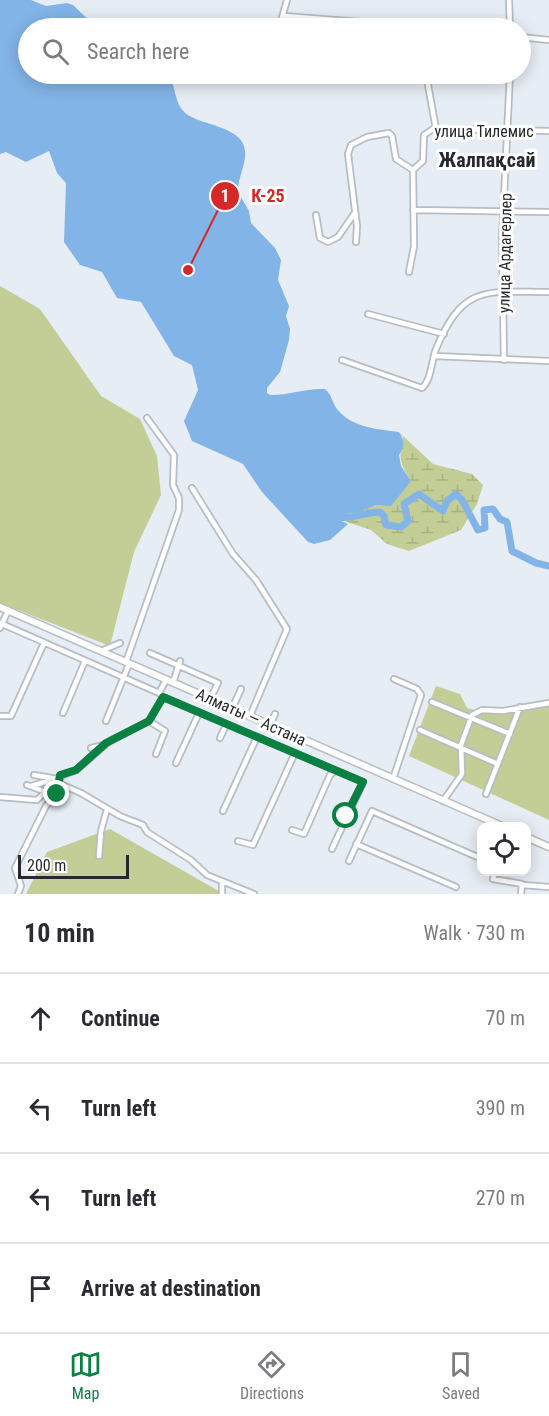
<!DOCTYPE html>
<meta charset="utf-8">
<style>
body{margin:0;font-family:"Roboto Condensed",sans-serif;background:#f2f2f3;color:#2b2b33}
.controls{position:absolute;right:18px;bottom:18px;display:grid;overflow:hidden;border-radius:12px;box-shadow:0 3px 15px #0003}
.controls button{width:54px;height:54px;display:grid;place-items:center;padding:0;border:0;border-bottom:2px solid #e1e1e2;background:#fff;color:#2b2b33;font:30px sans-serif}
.scale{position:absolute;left:18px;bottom:15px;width:111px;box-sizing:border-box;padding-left:6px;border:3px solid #26282b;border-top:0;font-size:16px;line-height:21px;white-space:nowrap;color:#26282b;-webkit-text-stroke:4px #fff;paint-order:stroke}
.stop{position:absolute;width:18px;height:18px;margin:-14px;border:4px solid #0b8043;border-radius:50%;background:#fff}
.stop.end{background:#0b8043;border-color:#fff;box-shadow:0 2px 6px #0008}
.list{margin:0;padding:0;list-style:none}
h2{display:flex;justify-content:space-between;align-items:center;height:78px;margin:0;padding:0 24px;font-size:26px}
h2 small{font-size:20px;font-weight:400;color:#7c7c81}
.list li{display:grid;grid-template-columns:39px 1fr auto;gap:18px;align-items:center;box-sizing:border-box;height:90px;padding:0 24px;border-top:2px solid #e1e1e2}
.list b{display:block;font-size:22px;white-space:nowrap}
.list em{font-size:20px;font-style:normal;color:#7c7c81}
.icon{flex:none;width:33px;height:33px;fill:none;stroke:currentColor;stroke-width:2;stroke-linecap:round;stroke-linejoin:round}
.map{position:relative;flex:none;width:549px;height:894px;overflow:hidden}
.search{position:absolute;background:#fff;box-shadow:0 3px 15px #0003;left:18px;right:18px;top:18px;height:66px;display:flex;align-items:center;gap:15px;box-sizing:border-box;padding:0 21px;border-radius:33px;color:#7c7c81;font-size:22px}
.sheet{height:438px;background:#fff}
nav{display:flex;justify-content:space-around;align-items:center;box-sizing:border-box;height:84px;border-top:2px solid #e1e1e2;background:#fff;font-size:16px;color:#7c7c81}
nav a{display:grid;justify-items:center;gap:3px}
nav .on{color:#0b8043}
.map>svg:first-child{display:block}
.grass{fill:#c3ce97}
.wetland{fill:url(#wetland-marsh)}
.water{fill:#83b4e8}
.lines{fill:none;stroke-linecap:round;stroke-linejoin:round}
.river{stroke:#83b4e8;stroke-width:7}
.minor-casing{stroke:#b7bdc4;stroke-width:8}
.highway-casing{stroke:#b7bdc4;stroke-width:9}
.minor{stroke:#fff;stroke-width:4.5}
.highway{stroke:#fff;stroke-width:6}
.route{stroke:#0b8043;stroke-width:8}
.labels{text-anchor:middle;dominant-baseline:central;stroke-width:6;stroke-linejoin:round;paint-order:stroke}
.street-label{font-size:16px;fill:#26282b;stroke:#fff}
.quarter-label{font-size:20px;font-weight:bold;fill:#26282b;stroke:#fff}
.leader{fill:none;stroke:#d62828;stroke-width:2}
.callout-dot{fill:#d62828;stroke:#fff;stroke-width:2}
.mark-label{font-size:18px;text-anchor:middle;font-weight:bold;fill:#fff}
.callout-label{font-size:18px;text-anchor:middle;font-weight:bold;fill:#d62828;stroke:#fff;stroke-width:6;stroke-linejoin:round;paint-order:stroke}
</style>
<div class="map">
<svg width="549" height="894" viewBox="0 0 549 894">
<defs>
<pattern id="wetland-marsh" width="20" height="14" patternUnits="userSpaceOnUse" patternTransform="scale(1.5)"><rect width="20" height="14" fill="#c3ce97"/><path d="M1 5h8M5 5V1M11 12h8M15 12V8" fill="none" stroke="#a7b182"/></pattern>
</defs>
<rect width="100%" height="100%" fill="#e7edf4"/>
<!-- grass -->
<path class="grass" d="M 0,286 L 40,309 L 101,396 L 140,419 L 157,456 L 161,495 L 134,552 L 110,646 L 0,603 Z
M 436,686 L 460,694 L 467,708 L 478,711 L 549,706 L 549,820 L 409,756 Z
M 110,829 L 224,894 L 26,894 L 47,852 Z"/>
<!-- wetland -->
<path class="wetland" d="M 399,432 L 433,464 L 472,474 L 483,485 L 477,504 L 461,530 L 409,551 L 387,544 L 371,530 L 329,516 C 359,512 391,505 411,481 C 400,465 398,456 403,437 Z"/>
<!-- water -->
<path class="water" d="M 0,0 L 31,0 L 46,6 L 67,3 L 73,5 L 97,28 L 28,28 L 28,74 L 168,74 C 177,86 173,105 188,115 C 204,125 238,127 244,146 C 249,161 237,177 238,192 L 249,211 L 251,223 L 275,248 L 281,260 L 278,280 L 289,306 L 286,316 L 290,329 L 289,340 L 280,372 L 267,388 L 267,393 L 270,395 C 289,395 306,388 325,389 C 332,395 332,402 337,409 C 352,428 378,429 399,432 C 405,441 404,447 399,455 L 401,466 L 411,481 L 391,506 L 376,505 L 359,512 L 331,516 L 348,524 L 330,540 L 314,544 L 308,542 L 262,492 L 243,464 L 192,441 L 184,421 L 198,390 L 192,365 L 174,356 L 141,302 L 117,298 L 102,272 L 80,265 L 64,242 L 66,183 L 57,173 L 49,151 L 26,162 L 6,152 L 0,154 Z"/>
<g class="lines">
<!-- river -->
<path class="river" d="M 322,512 C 348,524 356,513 380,512 L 384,516 L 386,525 L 401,527 L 408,521 L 404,504 L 419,494 L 443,511 L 447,501 L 456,494 L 462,500 L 478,530 L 485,528 L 484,510 L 493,509 L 500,519 L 507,522 L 512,551 L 536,563 L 549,566"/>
<!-- minor casing -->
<g class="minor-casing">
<path id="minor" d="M 509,0 L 510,28
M 284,16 L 437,28
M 302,18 L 302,28
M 279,28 L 287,0
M 520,37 L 549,40
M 426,74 L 436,129
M 413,170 L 423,161 L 424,135 L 433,129 L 549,131
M 413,210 L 549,212
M 316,215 L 320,238 L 328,242 L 338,237 L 354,214
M 356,242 L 357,226 L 348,154 L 351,145 L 367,137 L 389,133 L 392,136 L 396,159 L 413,170
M 409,272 L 414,246 L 413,170
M 368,314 L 444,334
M 434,356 L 549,361
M 342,360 L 422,388 C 432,379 431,361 436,349 C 463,283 488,292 549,292
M 504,360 L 502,238 L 510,74
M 192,488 L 233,554 L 256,580 L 287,629 L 250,716
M 0,623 L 159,693 L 163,697 L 363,782 L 332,849
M 0,628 L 8,611
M 101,651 L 120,643
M 150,653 L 218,683 L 210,699
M 126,662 L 179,510 L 179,498 L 173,485 L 174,455 L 147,418
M 173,683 L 180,661
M 159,693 L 166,680
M 432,702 L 510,734
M 232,709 L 241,689
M 63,713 L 85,661
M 0,716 L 11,716 L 44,643
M 106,721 L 129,664
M 149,721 L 165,731 L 156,754
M 270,725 L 275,714
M 420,730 L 498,764
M 220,738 L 226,725
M 91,748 L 104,745
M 176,763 L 199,713
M 34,775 L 58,779
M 393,779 L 421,695 L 417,689 L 394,679
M 58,783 L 81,793 L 120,816 L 143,825 L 147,832 L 191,860 L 207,875 L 254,894
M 27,785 L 46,792
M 31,786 L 52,780
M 486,794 L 520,707
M 0,797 L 37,800 L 58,779
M 443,801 L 462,774 L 461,745 L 472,715 L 482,710 L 503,711 L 549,703
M 223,811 L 256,739
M 292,830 L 304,834 L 330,775 L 335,771
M 238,841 L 253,845 L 294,755
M 356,844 L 456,887
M 99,856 L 101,831 L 107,809
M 349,861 L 372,811 L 482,859
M 495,872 L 493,879 L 522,884 L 521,894
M 222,882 L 222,894
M 523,885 L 549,887
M 18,894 L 21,886 L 15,868 L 46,806 L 57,794 L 59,777 L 76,770 L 110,741 L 149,721 L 163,697"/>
</g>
<!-- highway casing -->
<g class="highway-casing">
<path id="highway" d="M 0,607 L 502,826
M 526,837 L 549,847"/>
</g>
<!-- minor -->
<use href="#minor" class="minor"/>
<!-- highway -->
<use href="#highway" class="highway"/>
</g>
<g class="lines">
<!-- route -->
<path class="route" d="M 57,794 L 60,775 L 76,770 L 106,743 L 149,721 L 163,697 L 363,782 L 346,816"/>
</g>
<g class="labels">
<!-- street labels -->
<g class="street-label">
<text x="484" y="131">улица Тилемис</text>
<text transform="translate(505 253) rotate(-89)">улица Ардагерлер</text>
<text transform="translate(251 717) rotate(24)">Алматы — Астана</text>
</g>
<!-- quarter labels -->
<g class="quarter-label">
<text x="487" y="160">Жалпақсай</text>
</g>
</g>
<!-- callouts -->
<path class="leader" d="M188 270L225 196"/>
<g class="callout-dot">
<circle cx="188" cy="270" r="6"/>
<circle cx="225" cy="196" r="15"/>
</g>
<g class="mark-label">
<text x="225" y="202">1</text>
</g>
<g class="callout-label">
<text x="268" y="202">К-25</text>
</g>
</svg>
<div class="controls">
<button><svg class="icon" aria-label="locate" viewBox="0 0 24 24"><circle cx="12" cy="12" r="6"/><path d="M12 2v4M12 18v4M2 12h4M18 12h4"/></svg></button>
</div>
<div class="scale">200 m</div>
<div class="stop" style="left:346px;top:816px"></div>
<div class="stop end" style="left:57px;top:794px"></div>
<div class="search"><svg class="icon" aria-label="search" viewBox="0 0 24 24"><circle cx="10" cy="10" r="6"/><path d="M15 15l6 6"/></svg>Search here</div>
</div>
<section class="sheet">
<h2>10 min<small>Walk · 730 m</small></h2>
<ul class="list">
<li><svg class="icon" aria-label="ahead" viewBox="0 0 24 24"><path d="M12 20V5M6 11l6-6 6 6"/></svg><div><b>Continue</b></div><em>70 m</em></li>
<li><svg class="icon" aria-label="left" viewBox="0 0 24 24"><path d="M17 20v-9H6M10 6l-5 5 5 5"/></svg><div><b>Turn left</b></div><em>390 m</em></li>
<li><svg class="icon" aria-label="left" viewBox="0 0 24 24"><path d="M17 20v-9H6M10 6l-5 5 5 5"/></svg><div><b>Turn left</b></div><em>270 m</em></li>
<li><svg class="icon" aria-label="arrive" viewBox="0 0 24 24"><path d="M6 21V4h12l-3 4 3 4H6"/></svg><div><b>Arrive at destination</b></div></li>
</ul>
</section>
<nav>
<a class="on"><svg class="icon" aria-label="map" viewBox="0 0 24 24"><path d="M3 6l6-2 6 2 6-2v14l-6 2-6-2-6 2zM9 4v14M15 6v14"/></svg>Map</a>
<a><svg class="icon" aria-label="directions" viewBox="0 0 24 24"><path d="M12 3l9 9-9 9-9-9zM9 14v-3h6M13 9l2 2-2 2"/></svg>Directions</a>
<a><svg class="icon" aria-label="saved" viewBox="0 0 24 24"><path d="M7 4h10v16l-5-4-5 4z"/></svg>Saved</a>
</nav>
